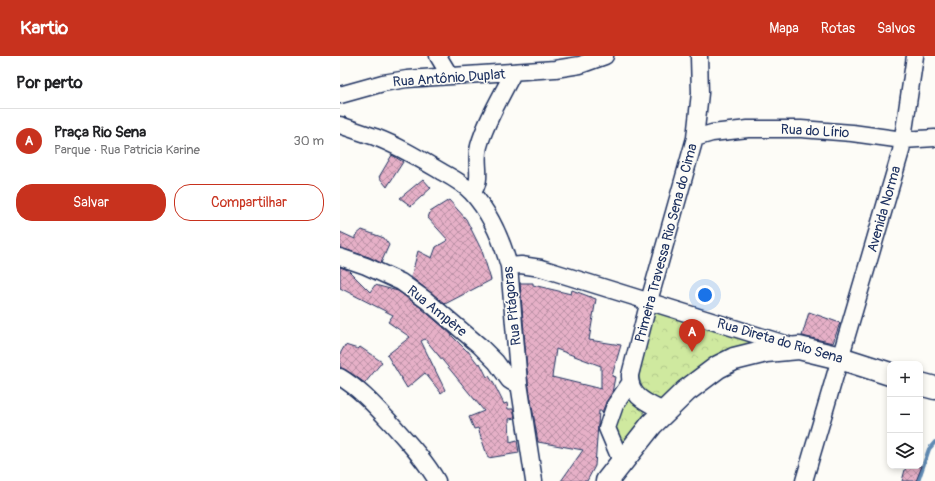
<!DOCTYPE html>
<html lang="pt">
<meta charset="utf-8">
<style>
body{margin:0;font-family:Pangolin,sans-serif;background:#f6f6f6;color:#202124}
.controls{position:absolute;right:12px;bottom:12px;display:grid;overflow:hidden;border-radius:8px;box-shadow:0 2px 6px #0003}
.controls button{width:36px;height:36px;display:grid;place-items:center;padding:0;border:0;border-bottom:1px solid #e0e0e0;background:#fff;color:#202124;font:20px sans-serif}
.you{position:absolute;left:365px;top:239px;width:14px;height:14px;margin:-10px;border:3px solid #fff;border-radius:50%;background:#1a73e8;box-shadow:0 0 0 6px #1a73e833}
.badge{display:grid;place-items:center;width:26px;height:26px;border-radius:50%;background:#c8321e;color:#fff;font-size:13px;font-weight:700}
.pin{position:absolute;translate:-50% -33px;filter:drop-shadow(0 1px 2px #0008)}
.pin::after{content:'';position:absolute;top:21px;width:14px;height:12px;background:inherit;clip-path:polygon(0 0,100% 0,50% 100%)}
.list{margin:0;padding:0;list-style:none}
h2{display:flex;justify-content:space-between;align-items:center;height:52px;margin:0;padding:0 16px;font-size:17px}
h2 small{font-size:13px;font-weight:400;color:#757577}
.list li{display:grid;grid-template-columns:26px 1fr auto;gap:12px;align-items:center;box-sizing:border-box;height:64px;padding:0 16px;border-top:1px solid #e0e0e0}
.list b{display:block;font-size:15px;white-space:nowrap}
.list p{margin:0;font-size:13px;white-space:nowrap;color:#757577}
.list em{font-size:13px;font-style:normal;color:#757577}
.actions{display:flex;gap:8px;padding:12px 16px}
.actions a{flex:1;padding:9px 0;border:1px solid #c8321e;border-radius:16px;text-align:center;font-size:14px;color:#c8321e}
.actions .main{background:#c8321e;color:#fff}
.icon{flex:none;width:22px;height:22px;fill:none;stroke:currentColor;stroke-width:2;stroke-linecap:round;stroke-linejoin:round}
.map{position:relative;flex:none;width:595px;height:425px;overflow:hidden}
header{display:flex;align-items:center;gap:24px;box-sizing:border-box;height:56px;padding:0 20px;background:#c8321e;color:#fff}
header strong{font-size:19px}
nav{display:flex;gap:22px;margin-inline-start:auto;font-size:14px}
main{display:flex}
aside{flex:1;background:#fff}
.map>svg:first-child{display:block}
.park{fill:url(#park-crowns);stroke:#758c7e}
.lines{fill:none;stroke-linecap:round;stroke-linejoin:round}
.stream{stroke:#608bb4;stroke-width:4}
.building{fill:url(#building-cross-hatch);stroke:#1b2f5e;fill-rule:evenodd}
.street-casing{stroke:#1b2f5e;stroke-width:19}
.secondary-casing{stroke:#1b2f5e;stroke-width:25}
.street{stroke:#fdfcf7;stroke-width:16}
.secondary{stroke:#fdfcf7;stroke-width:22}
.labels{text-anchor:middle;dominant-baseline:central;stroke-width:3;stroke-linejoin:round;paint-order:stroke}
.street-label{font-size:14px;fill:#1b2f5e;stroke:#fdfcf7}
</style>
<header>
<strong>Kartio</strong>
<nav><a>Mapa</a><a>Rotas</a><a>Salvos</a></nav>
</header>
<main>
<aside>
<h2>Por perto<small></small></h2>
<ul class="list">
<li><span class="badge">A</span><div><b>Praça Rio Sena</b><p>Parque · Rua Patricia Karine</p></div><em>30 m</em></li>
</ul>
<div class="actions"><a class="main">Salvar</a><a>Compartilhar</a></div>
</aside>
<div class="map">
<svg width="595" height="425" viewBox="0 0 595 425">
<defs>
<pattern id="park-crowns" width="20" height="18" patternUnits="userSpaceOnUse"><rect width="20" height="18" fill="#cfe99f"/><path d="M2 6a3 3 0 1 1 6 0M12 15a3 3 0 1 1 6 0" fill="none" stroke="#b1c88b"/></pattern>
<pattern id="building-cross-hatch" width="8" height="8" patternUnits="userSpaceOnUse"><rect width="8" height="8" fill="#e6b0c7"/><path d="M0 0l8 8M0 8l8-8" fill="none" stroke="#ba90a5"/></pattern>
</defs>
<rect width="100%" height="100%" fill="#fdfcf7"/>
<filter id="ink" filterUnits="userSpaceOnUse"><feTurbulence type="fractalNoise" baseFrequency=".025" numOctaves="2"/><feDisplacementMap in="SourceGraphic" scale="8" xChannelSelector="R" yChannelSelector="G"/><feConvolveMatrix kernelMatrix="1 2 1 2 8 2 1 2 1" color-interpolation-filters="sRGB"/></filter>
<g filter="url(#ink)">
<!-- park -->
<path class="park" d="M 311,254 L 421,284 L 325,345 L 304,338 L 299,321 Z
M 286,338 L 302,352 L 305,360 L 290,385 L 281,386 L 273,369 Z"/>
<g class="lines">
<!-- stream -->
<path class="stream" d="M 578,425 L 589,393 L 595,386"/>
</g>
<!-- building -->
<path class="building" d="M 52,99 L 63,106 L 47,131 L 39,121 Z
M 83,123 L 91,132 L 71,150 L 60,142 Z
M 109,144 L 126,163 L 142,195 L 151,224 L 105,248 L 71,221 L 78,195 L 92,202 L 96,191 L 108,184 L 88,162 L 90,156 Z
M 22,174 L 44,182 L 49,189 L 41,207 L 29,201 L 0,192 L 0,176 L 15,183 L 15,180 Z
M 0,211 L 8,214 L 30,236 L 35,229 L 58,235 L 80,251 L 111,278 L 112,280 L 127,295 L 128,295 L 138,308 L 140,307 L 147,321 L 149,320 L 154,328 L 164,348 L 167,347 L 168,353 L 173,353 L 175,362 L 169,363 L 170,386 L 177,384 L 179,397 L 148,402 L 138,372 L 134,373 L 129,361 L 144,355 L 85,283 L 81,285 L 105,334 L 101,337 L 85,317 L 67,332 L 47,299 L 70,281 L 48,266 L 53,259 L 0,232 Z
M 180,227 L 193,227 L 193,229 L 231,238 L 232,234 L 256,243 L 249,284 L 281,289 L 272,320 L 275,321 L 272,337 L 266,346 L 262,357 L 262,355 L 259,355 L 255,410 L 247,425 L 221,425 L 243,394 L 198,386 L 188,326 ZM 216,293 L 261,310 L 261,333 L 212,321 Z
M 469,256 L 500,267 L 493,287 L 462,280 Z
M 5,289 L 18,293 L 20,291 L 42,306 L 25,327 L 12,318 L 0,311 L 0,298 Z
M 566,410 L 582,410 L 576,425 L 562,425 Z"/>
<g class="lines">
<!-- street casing -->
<g class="street-casing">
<path id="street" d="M 98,0 L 110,20
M 0,39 L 43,27 L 67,23 L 215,13 L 240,9 L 265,0
M 0,69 C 11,73 23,77 35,81 C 59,90 80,103 102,116 C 113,122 124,128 132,137 C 150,157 162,185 169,210 L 179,327 L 194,425
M 355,82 L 372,77 L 408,73 L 461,73 L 512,77 L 563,84 L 595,82
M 132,137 C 144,122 134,108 139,90 C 146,65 161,41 173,17
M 0,201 L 26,210 L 61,226 L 86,244 L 140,290 L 156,306 L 169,324 L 172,326 L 179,327
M 169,210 L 181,209 L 201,212 L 452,290
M 0,321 C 20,333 35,350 51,367 C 67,385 85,404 97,425
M 325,356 C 308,347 289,341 290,319 L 309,245 L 355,82 L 360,37 L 359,0
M 281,405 L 267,372 L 275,349 L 290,327
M 464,425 L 561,95 L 575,0"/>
</g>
<!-- secondary casing -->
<g class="secondary-casing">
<path id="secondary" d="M 580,328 L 595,332
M 267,425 L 312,368 L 346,335 L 378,311 L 394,303 L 426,295 L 459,292 L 500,302 L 550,318"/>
</g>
<!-- street -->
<use href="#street" class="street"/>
<!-- secondary -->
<use href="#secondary" class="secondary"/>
</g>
</g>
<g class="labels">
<!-- street labels -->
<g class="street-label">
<text transform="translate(109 22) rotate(-4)">Rua Antônio Duplat</text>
<text transform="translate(475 75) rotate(3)">Rua do Lírio</text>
<text transform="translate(544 153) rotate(-74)">Avenida Norma</text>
<text transform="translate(326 187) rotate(-75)">Primeira Travessa Rio Sena do Cima</text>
<text transform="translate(172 250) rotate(-96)">Rua Pitágoras</text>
<text transform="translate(97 255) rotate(39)">Rua Ampère</text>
<text transform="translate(440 285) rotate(16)">Rua Direta do Rio Sena</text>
</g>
</g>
</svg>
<div class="controls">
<button>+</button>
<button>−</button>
<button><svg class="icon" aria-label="layers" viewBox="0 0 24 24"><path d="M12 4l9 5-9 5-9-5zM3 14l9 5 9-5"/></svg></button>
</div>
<div class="you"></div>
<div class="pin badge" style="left:352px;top:296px">A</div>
</div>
</main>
